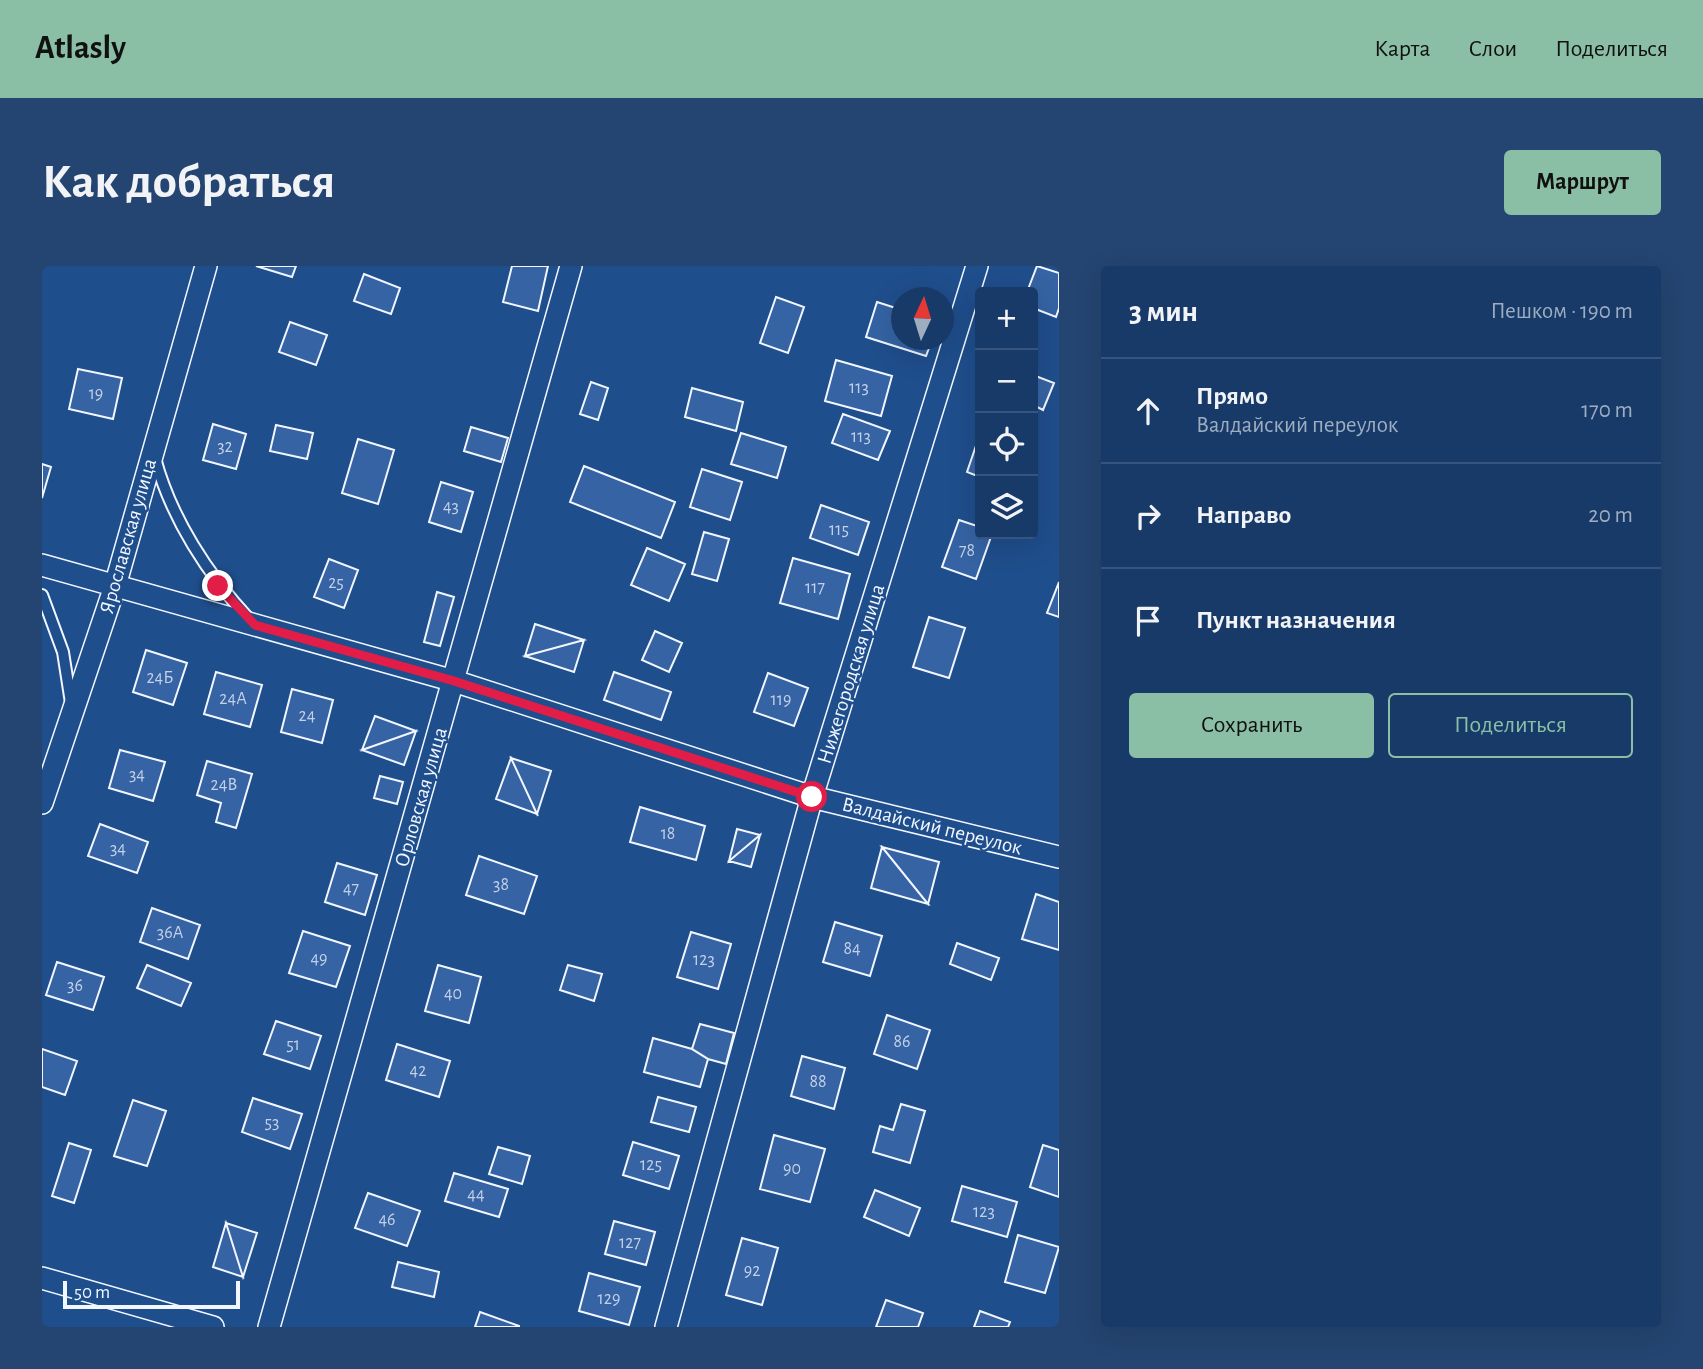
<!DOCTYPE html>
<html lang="ru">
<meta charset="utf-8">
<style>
body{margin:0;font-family:"Alegreya Sans",sans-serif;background:#244571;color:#f1f3f6}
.controls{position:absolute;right:21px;top:21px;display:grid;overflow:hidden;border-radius:7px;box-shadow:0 7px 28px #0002}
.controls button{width:63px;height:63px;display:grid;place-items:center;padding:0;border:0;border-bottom:2px solid #36547d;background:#173a69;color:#f1f3f6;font:35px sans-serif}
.compass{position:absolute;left:849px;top:21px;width:63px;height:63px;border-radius:50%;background:#173a69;box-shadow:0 7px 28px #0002;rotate:4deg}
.scale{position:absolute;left:21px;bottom:18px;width:177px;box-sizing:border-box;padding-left:7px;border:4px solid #f2f6ff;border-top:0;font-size:19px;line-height:24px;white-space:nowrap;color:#f2f6ff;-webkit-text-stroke:5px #1f4e8c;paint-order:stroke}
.stop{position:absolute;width:21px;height:21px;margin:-16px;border:5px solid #e11d48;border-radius:50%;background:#fff}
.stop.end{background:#e11d48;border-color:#fff;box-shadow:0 2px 7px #0008}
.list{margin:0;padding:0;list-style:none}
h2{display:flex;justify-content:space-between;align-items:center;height:91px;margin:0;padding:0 28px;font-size:30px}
h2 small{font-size:23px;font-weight:400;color:#9eadc0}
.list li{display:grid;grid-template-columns:46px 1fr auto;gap:21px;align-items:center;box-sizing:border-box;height:105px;padding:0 28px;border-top:2px solid #36547d}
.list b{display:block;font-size:26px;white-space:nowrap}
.list p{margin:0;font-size:23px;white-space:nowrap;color:#9eadc0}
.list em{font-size:23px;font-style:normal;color:#9eadc0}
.actions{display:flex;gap:14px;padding:21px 28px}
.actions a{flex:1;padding:16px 0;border:2px solid #8abfa5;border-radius:7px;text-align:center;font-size:24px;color:#8abfa5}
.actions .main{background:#8abfa5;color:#111}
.icon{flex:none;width:38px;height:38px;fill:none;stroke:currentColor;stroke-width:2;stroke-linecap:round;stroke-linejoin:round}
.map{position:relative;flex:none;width:1017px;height:1061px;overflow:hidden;border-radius:7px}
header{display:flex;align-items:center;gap:42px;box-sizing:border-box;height:98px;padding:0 35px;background:#8abfa5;color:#111}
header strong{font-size:33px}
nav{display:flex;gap:38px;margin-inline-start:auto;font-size:24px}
.intro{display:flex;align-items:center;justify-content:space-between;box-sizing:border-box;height:168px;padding:0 42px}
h1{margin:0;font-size:49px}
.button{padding:18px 32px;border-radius:7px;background:#8abfa5;color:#111;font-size:24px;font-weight:700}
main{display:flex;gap:42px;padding:0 42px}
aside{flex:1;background:#173a69;border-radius:7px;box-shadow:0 7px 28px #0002}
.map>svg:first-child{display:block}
.building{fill:#3563a3;stroke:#f2f6ff;stroke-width:2}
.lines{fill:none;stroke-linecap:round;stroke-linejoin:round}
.service-casing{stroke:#f2f6ff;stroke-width:14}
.minor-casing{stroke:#f2f6ff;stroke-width:24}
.service{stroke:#1f4e8c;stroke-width:10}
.minor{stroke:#1f4e8c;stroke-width:21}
.route{stroke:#e11d48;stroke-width:9}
.labels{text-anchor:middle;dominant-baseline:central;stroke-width:5;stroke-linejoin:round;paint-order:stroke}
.number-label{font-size:18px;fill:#c3d1e8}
.street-label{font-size:21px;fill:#f2f6ff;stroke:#1f4e8c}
</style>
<header>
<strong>Atlasly</strong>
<nav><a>Карта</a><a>Слои</a><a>Поделиться</a></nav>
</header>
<div class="intro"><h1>Как добраться</h1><a class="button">Маршрут</a></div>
<main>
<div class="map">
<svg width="1017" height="1061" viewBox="0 0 1017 1061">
<rect width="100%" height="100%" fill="#1f4e8c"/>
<!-- building -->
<path class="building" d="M 214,0 L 254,0 L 250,11 Z
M 470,0 L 506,0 L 496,45 L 461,36 Z
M 995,0 L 1017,7 L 1017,42 L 1014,51 L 991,42 L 991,26 L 985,26 Z
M 322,8 L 358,22 L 349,48 L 312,35 Z
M 734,31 L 762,41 L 746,87 L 718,77 Z
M 835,36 L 860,44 L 860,74 L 890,74 L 884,90 L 824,71 Z
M 248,56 L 285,69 L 274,99 L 237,86 Z
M 794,94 L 850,110 L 839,150 L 783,135 Z
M 36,103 L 80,112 L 71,153 L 27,143 Z
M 991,109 L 1012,117 L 1001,144 L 991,139 Z
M 549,116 L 566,122 L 556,154 L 538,148 Z
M 650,122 L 701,136 L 694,165 L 643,151 Z
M 801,148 L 848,165 L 836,194 L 790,177 Z
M 171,158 L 204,168 L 194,203 L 161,194 Z
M 234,159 L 271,167 L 265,193 L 228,185 Z
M 429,161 L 466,172 L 459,196 L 422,185 Z
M 699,167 L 744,181 L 735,212 L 689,198 Z
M 938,168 L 938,211 L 925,206 Z
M 316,173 L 352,184 L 336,238 L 300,227 Z
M 0,198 L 9,201 L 0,232 Z
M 542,200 L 633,236 L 619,272 L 528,236 Z
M 660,203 L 700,216 L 688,254 L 648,241 Z
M 399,216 L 431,226 L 419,266 L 387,256 Z
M 779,239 L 827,256 L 816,289 L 768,272 Z
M 917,254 L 938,261 L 938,268 L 950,268 L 934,313 L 900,301 Z
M 662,266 L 687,273 L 675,315 L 650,308 Z
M 605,282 L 643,298 L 627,335 L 589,319 Z
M 751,292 L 808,308 L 796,353 L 738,337 Z
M 287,293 L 316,304 L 302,342 L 272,331 Z
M 1017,316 L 1017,351 L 1005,347 Z
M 395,326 L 412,331 L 398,380 L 382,376 Z
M 887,351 L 923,362 L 907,412 L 871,401 Z
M 493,358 L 542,374 L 483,390 Z
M 613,365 L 640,377 L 627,406 L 600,394 Z
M 542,374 L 532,406 L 483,390 Z
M 104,384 L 145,397 L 131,439 L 91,426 Z
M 174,406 L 220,419 L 208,461 L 162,448 Z
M 572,406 L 629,426 L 619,454 L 562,434 Z
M 726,407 L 766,422 L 752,460 L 712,446 Z
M 250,423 L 291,434 L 280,477 L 239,466 Z
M 333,450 L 374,465 L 320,484 Z
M 374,465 L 362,499 L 320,484 Z
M 78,484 L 123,496 L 111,535 L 67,522 Z
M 469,492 L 509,505 L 495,548 Z
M 469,492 L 495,548 L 454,533 Z
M 165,495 L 210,508 L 194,562 L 174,556 L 179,537 L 155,529 Z
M 338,510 L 361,516 L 355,538 L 332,532 Z
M 598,541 L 663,560 L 654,594 L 588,576 Z
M 58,558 L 106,576 L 95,607 L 46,590 Z
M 695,563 L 718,569 L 687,595 Z
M 718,569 L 709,601 L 687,595 Z
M 840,581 L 886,638 L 829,622 Z
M 840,581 L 897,596 L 886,638 Z
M 437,590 L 495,610 L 482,648 L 424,629 Z
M 295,597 L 335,609 L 323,649 L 283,636 Z
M 994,628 L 1017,636 L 1017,684 L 980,673 Z
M 110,642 L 158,659 L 146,693 L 98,676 Z
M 793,656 L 840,670 L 828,710 L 781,696 Z
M 261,665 L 308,680 L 294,721 L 247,707 Z
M 649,666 L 689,678 L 676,723 L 635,711 Z
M 915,677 L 957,692 L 949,714 L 908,698 Z
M 15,696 L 62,711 L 51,744 L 4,729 Z
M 105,699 L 149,717 L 139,740 L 95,722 Z
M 396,699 L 439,711 L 427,757 L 383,745 Z
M 526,699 L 560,708 L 552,735 L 518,724 Z
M 845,749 L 888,764 L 875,803 L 832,788 Z
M 234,755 L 279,770 L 268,803 L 222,788 Z
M 658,758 L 692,767 L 684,798 L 666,793 L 650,783 Z
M 611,772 L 650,783 L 666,793 L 658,821 L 602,806 Z
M 355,778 L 408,795 L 397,831 L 344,814 Z
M 0,783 L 35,795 L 23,829 L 0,821 Z
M 760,790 L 803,802 L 792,843 L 749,830 Z
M 616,831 L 654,841 L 647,866 L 609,856 Z
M 211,832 L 260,848 L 248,883 L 200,866 Z
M 91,834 L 124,845 L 105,900 L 72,890 Z
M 859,838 L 883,845 L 868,897 L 831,886 L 838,860 L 851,864 Z
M 732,869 L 783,883 L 768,936 L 718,923 Z
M 591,876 L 637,890 L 627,923 L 581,909 Z
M 27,877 L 49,884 L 32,937 L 10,930 Z
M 1001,879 L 1017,884 L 1017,931 L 988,921 Z
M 456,881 L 488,890 L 480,918 L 447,908 Z
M 412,907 L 466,923 L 457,951 L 403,935 Z
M 920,920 L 975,936 L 965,971 L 910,955 Z
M 833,924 L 878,942 L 867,970 L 822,951 Z
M 326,927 L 378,945 L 365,980 L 313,962 Z
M 572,955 L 613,966 L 604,999 L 563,988 Z
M 184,957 L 201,1011 L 171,1001 Z
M 184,957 L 215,967 L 201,1011 Z
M 976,969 L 1017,981 L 1003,1027 L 963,1016 Z
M 700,972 L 736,982 L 720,1039 L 684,1029 Z
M 356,996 L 397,1006 L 392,1031 L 350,1021 Z
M 547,1007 L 598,1021 L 587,1059 L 537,1045 Z
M 844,1034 L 881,1047 L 876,1061 L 834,1061 Z
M 938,1045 L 968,1056 L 966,1061 L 932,1061 Z
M 438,1046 L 477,1060 L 477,1061 L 433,1061 Z"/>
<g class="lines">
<!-- service casing -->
<g class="service-casing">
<path id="service" d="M 113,192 C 129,252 166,309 208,354
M 0,329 L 21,386 L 29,437"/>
</g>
<!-- minor casing -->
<g class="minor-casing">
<path id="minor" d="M 0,299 L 412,415 L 770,531 L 1017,591
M 0,537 L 73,320 L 164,0
M 0,1012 L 171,1061
M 227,1061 L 529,0
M 624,1061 L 770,531 L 935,0"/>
</g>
<!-- service -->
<use href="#service" class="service"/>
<!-- minor -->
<use href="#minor" class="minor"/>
</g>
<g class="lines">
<!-- route -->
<path class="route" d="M 176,320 L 213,359 L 412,415 L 770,531"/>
</g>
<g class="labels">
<!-- number labels -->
<g class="number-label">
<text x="817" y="122">113</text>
<text x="54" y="128">19</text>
<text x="819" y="171">113</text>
<text x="183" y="181">32</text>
<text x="409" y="241">43</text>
<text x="797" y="264">115</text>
<text x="925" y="285">78</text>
<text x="294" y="317">25</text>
<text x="773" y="322">117</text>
<text x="118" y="412">24Б</text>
<text x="191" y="433">24А</text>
<text x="739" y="434">119</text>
<text x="265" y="450">24</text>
<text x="95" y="509">34</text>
<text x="182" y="519">24В</text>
<text x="626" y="568">18</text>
<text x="76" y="583">34</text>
<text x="459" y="619">38</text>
<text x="309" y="623">47</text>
<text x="128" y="667">36А</text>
<text x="810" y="683">84</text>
<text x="277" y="693">49</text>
<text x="662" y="694">123</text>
<text x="33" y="720">36</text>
<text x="411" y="728">40</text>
<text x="860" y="776">86</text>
<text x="251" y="779">51</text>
<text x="376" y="805">42</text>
<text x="776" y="816">88</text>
<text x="230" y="857">53</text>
<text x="609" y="899">125</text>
<text x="750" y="903">90</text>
<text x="434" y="929">44</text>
<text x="942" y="946">123</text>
<text x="345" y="954">46</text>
<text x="588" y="977">127</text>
<text x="710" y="1005">92</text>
<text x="567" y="1033">129</text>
</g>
<!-- street labels -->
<g class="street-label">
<text transform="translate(86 270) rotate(-74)">Ярославская улица</text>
<text transform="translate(809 408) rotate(-73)">Нижегородская улица</text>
<text transform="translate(379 531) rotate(-74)">Орловская улица</text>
<text transform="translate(890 560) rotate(14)">Валдайский переулок</text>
</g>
</g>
</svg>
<div class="controls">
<button>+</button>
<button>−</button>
<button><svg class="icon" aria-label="locate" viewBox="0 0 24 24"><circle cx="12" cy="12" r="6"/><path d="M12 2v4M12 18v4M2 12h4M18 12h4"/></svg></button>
<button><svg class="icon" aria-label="layers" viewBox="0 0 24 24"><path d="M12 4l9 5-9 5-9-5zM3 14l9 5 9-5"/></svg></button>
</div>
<svg class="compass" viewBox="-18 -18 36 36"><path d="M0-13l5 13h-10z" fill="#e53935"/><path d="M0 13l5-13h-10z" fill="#9eadc0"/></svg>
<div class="scale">50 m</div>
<div class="stop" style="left:770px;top:531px"></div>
<div class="stop end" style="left:176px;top:320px"></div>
</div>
<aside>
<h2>3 мин<small>Пешком · 190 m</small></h2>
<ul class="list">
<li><svg class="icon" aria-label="ahead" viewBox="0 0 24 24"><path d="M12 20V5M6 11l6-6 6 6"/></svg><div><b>Прямо</b><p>Валдайский переулок</p></div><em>170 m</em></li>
<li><svg class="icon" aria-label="right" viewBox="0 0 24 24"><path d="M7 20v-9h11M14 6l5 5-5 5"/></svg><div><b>Направо</b></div><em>20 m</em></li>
<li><svg class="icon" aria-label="arrive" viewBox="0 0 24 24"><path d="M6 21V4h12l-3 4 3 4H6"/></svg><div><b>Пункт назначения</b></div></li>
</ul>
<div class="actions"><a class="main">Сохранить</a><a>Поделиться</a></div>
</aside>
</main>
